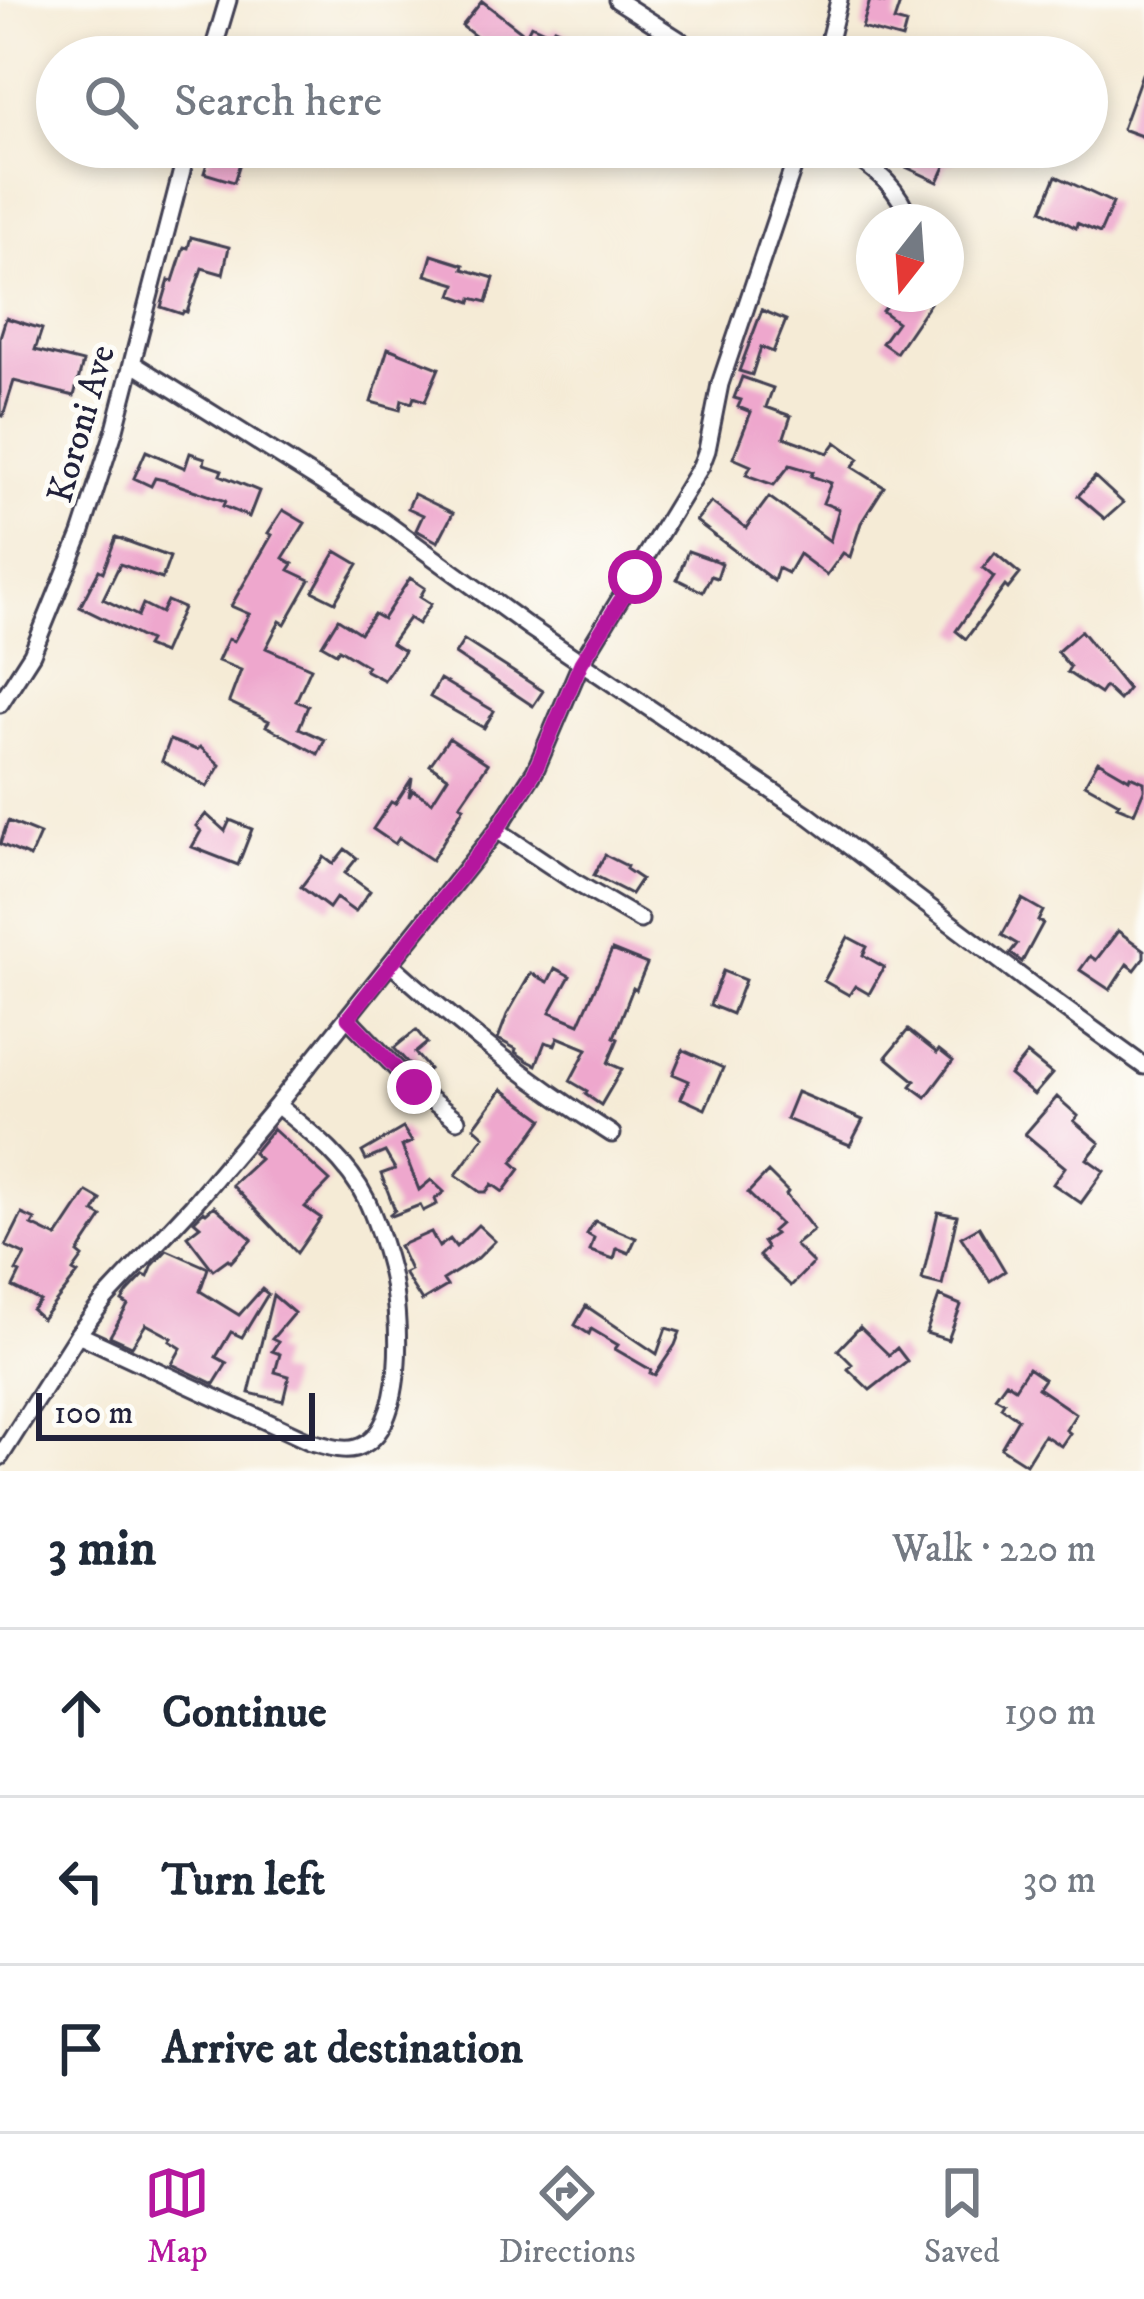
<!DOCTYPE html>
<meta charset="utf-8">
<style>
body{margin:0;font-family:"IM FELL DW Pica",serif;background:#f6f6f7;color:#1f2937}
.compass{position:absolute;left:856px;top:204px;width:108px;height:108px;border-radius:50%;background:#fff;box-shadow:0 6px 18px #0003;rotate:197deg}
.scale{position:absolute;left:36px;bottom:30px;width:279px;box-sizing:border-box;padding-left:12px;border:6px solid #22223b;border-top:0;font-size:33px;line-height:42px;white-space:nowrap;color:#22223b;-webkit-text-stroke:9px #fdfcf7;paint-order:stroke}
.stop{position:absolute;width:36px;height:36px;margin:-27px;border:9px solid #b5179e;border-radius:50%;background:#fff}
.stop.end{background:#b5179e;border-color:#fff;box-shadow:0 3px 12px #0008}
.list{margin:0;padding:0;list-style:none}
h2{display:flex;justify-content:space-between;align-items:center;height:156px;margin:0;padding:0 48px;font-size:51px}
h2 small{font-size:39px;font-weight:400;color:#747a83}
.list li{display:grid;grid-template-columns:78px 1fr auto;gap:36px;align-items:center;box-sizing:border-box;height:168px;padding:0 48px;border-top:3px solid #e0e1e3}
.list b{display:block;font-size:45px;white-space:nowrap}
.list em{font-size:39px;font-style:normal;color:#747a83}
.icon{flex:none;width:66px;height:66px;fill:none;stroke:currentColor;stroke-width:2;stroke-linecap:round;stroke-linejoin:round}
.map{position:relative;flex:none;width:1144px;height:1471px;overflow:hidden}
.search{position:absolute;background:#fff;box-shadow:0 6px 18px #0003;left:36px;right:36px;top:36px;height:132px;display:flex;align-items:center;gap:30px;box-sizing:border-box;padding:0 42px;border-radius:66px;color:#747a83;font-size:45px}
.sheet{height:660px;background:#fff}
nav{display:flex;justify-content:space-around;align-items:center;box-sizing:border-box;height:168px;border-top:3px solid #e0e1e3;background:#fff;font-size:33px;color:#747a83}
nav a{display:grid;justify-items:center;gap:6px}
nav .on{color:#b5179e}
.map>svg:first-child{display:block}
.building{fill:#eea7cd}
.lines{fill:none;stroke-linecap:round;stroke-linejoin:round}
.minor-casing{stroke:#424052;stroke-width:21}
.minor{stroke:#fff;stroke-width:15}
.route{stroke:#b5179e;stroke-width:15}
.labels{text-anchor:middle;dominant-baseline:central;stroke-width:10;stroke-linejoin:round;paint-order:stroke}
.street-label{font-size:36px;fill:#22223b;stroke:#fdfcf7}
</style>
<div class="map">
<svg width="1144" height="1471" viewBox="0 0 1144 1471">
<rect width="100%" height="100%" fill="#fdfcf7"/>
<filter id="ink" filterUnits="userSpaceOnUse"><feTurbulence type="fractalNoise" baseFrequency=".00833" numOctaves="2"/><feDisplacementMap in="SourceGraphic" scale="24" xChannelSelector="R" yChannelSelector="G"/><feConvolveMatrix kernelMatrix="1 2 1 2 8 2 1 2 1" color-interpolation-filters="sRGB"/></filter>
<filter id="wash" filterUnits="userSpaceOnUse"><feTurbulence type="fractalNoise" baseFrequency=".004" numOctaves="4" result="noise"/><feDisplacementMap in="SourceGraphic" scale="48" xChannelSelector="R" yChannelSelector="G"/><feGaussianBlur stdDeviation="2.7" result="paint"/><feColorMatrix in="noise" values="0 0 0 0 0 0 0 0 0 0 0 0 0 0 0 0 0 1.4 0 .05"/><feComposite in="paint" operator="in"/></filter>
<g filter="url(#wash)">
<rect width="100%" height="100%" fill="#f5ebd6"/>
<g id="blocks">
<!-- building -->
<path class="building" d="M 870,0 L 884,3 L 885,0 L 901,0 L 894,21 L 906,24 L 902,39 L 862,28 Z
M 482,1 L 526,35 L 531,25 L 551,34 L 554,28 L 575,37 L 571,46 L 595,57 L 475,57 L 484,43 L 462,26 Z
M 1142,74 L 1144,75 L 1144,137 L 1122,129 Z
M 212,147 L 245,147 L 234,182 L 204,173 Z
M 915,147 L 960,147 L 952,164 L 947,162 L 938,182 L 906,167 Z
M 1056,176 L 1113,203 L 1100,233 L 1077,223 L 1076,228 L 1042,210 Z
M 191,237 L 229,247 L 223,274 L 202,268 L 187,312 L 184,311 L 182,314 L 161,307 L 169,280 L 173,281 L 184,247 L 188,248 Z
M 432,255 L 464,265 L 463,269 L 494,278 L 487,302 L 472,298 L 471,302 L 452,295 L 456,284 L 426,275 Z
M 895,294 L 907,301 L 912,294 L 918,294 L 930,303 L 896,353 L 882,343 L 897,322 L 882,311 Z
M 762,310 L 786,320 L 773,352 L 761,347 L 752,375 L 739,371 Z
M 6,318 L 42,329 L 35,350 L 83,362 L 74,396 L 14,381 L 3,416 L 0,415 L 0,337 Z
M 388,348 L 439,368 L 425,401 L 414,397 L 412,403 L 402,400 L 400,410 L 371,402 Z
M 742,377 L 773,388 L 766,407 L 791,416 L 784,437 L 828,453 L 836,442 L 859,459 L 852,467 L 884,487 L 861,523 L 850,557 L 843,553 L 827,575 L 799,554 L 788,573 L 778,568 L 774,581 L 696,521 L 711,502 L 746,528 L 769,497 L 830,541 L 839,509 L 823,503 L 831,483 L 811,476 L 813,472 L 790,465 L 774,485 L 746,475 L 751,466 L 733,458 L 751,412 L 738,407 L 741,400 L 734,398 Z
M 146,451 L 185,468 L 190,453 L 205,458 L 204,464 L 222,470 L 220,475 L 259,491 L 249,517 L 223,506 L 225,501 L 164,480 L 155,478 L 151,486 L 134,478 Z
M 1095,477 L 1123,503 L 1105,519 L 1078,496 Z
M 414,494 L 453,513 L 438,542 L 416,530 L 423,515 L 408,508 Z
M 283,510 L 305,523 L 283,558 L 293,564 L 289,570 L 310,580 L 285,624 L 280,621 L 266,648 L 311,668 L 296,701 L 308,706 L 299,728 L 325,740 L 318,754 L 266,726 L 269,721 L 229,702 L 241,670 L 218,661 L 228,639 L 234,641 L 249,614 L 231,606 L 272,535 L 268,533 Z
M 116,537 L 170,557 L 162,579 L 120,564 L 103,599 L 138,616 L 143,604 L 161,613 L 167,601 L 183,608 L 163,653 L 146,646 L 149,641 L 80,607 L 99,570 L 103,572 Z
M 336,551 L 358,564 L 335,602 L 313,591 Z
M 688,551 L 722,563 L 717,578 L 711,576 L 703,592 L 677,579 Z
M 995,553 L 1020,574 L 1008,589 L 1005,586 L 966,639 L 956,631 L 994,577 L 983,568 Z
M 410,578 L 425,588 L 420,597 L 431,604 L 418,624 L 409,618 L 391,643 L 404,651 L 384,680 L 365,670 L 367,666 L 339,649 L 336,653 L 322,645 L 338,619 L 360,633 L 374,614 L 383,619 Z
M 1081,631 L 1128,689 L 1119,700 L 1105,687 L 1100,694 L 1067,672 L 1070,667 L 1057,652 Z
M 464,640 L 543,691 L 533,706 L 455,654 Z
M 440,679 L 494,711 L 484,728 L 430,697 Z
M 449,738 L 488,764 L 460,805 L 464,807 L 432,860 L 399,838 L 395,844 L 373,829 L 391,802 L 395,804 L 412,778 L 409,797 L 413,790 L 432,802 L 448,777 L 430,765 Z
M 170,740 L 197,750 L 200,747 L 220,765 L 207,787 L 162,761 Z
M 1098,761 L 1129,779 L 1130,776 L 1144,782 L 1144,790 L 1134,813 L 1117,806 L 1119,803 L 1085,784 Z
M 206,814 L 225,831 L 230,820 L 252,829 L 238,865 L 192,847 L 201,831 L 196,826 Z
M 8,821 L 40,834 L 30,857 L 0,844 Z
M 345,849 L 357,858 L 345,873 L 370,891 L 355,912 L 336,898 L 329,908 L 301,887 L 324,857 L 333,864 Z
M 605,855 L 627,866 L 626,869 L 641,879 L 631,894 L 594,875 Z
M 1022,899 L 1043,911 L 1038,921 L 1043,923 L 1022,962 L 1010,953 L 1017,944 L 1002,935 Z
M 1118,931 L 1144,950 L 1144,958 L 1135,970 L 1127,964 L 1110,990 L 1080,970 L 1090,956 L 1096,960 Z
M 848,937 L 867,947 L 863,955 L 884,967 L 869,994 L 855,986 L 849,995 L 824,981 Z
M 612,950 L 647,964 L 636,990 L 633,988 L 614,1037 L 618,1039 L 608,1063 L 622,1069 L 601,1105 L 585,1094 L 587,1091 L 570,1081 L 587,1049 L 558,1037 L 555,1045 L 545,1042 L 536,1065 L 528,1061 L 515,1052 L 516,1049 L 498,1039 L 507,1015 L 531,973 L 548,982 L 555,968 L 570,976 L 550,1012 L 579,1024 Z
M 723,971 L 745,980 L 732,1014 L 710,1005 Z
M 416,1030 L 427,1043 L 415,1053 L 429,1069 L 420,1076 L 394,1048 Z
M 908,1030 L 937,1053 L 939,1050 L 953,1061 L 926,1097 L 911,1086 L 915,1081 L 886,1057 Z
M 683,1050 L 723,1068 L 705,1109 L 681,1098 L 689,1081 L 673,1074 Z
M 1027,1054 L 1052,1074 L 1034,1095 L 1010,1075 Z
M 502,1089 L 543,1119 L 512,1162 L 520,1169 L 503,1192 L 492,1184 L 486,1192 L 480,1192 L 456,1175 L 484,1136 L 474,1127 Z
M 797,1092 L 863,1120 L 850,1145 L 786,1119 Z
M 1057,1097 L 1078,1116 L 1074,1121 L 1100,1143 L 1087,1159 L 1104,1171 L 1081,1203 L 1053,1184 L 1065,1167 L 1025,1134 Z
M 403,1128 L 412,1142 L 402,1146 L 419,1190 L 431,1180 L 444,1192 L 435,1199 L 437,1204 L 423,1211 L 420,1205 L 392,1216 L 390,1214 L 395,1210 L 381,1174 L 395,1169 L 385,1152 L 366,1160 L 362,1152 Z
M 273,1129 L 330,1181 L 305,1207 L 321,1218 L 297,1253 L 232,1185 L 260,1159 L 253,1153 Z
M 768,1172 L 788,1192 L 786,1195 L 814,1230 L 795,1245 L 813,1263 L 791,1286 L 759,1256 L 767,1248 L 763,1242 L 775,1234 L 772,1231 L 780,1224 L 748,1193 Z
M 87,1192 L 101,1200 L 94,1212 L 102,1217 L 78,1253 L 83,1257 L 73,1271 L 78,1274 L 42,1319 L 32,1310 L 40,1301 L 13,1287 L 20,1273 L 16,1271 L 25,1255 L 6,1246 L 22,1214 L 35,1220 L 32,1225 L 57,1237 Z
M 214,1206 L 252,1239 L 231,1262 L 228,1259 L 213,1270 L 187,1236 L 200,1226 L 194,1221 L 204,1211 L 206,1213 Z
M 938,1212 L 957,1216 L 942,1285 L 922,1280 Z
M 595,1221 L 636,1238 L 629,1253 L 617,1248 L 614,1259 L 590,1251 L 594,1238 L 587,1234 Z
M 478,1225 L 495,1241 L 478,1258 L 443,1280 L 447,1286 L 422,1301 L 404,1273 L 410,1270 L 399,1246 L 431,1232 L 439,1247 L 450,1239 L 456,1247 Z
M 979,1227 L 1005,1271 L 990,1281 L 961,1237 Z
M 167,1250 L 208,1268 L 200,1291 L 239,1315 L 262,1289 L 268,1294 L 242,1337 L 231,1332 L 216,1357 L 227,1363 L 214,1384 L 172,1364 L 181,1348 L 170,1341 L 172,1338 L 146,1324 L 132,1346 L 110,1336 L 128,1305 L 122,1301 L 128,1292 L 144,1275 L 148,1277 L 153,1265 Z
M 273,1295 L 294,1313 L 272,1339 L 278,1342 L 272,1351 L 280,1354 L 275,1372 L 289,1376 L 283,1401 L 249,1393 Z
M 939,1296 L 961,1305 L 948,1340 L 926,1333 Z
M 586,1306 L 657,1354 L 666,1328 L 680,1332 L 675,1345 L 655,1375 L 650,1373 L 651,1370 L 615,1349 L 618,1345 L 591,1329 L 589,1334 L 575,1325 Z
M 860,1327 L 889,1355 L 897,1348 L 907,1361 L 870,1390 L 848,1369 L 852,1364 L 838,1350 Z
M 1028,1368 L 1044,1379 L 1038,1388 L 1076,1414 L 1066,1430 L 1070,1433 L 1061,1446 L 1044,1435 L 1026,1464 L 1001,1448 L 1018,1419 L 1001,1407 L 1004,1402 L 995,1397 L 1006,1382 L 1015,1388 Z"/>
</g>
</g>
<g filter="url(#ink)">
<use href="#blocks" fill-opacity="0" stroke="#424052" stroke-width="3"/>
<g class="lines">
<!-- minor casing -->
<g class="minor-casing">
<path id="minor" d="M 617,0 L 706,57
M 211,57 L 228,0
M 825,57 L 839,0
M 842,147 C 875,171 896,182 911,222
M 132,363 L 382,520 L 529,627 L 808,815 L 1032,985 L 1144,1066
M 0,704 L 32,654 L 81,534 L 115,429 L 188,147
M 497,830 L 575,882 L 640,920
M 391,964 C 461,1027 532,1084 612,1134
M 348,1018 L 414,1087 L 457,1120
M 78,1334 L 311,1442 C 325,1445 341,1452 356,1448 C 409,1433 400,1310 390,1269 C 384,1246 376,1220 366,1199 C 347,1160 309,1131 277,1105
M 0,1457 L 78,1334 L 105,1299 L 192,1206 L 277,1105 L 497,830 L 535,771 L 581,663 L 701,466 L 707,450 L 720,384 L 800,147"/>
</g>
<!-- minor -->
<use href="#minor" class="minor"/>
</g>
</g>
<g class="lines" filter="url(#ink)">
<!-- route -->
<path class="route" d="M 414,1087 L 348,1018 L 497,830 L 535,771 L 581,663 L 635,577"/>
</g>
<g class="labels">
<!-- street labels -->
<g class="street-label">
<text transform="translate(82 424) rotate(-74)">Koroni Ave</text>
</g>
</g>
</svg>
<svg class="compass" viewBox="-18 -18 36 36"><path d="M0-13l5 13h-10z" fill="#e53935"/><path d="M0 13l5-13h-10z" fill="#747a83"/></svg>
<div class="scale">100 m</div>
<div class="stop" style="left:635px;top:577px"></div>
<div class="stop end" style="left:414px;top:1087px"></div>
<div class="search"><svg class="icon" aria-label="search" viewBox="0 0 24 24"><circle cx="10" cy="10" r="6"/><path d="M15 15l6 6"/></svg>Search here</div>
</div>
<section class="sheet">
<h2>3 min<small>Walk · 220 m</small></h2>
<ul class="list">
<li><svg class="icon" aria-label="ahead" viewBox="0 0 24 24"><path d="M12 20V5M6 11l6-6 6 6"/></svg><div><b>Continue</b></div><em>190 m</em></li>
<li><svg class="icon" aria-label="left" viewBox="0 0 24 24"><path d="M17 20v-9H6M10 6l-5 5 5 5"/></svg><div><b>Turn left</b></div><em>30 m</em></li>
<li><svg class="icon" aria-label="arrive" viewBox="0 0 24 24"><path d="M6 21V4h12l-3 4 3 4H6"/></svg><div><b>Arrive at destination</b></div></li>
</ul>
</section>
<nav>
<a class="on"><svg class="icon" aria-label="map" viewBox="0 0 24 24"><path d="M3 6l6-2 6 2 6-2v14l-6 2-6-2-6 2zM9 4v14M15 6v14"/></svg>Map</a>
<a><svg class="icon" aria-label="directions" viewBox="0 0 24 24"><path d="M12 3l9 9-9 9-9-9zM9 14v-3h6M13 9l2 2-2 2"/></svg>Directions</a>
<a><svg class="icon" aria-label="saved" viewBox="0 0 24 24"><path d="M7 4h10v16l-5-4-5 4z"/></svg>Saved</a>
</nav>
